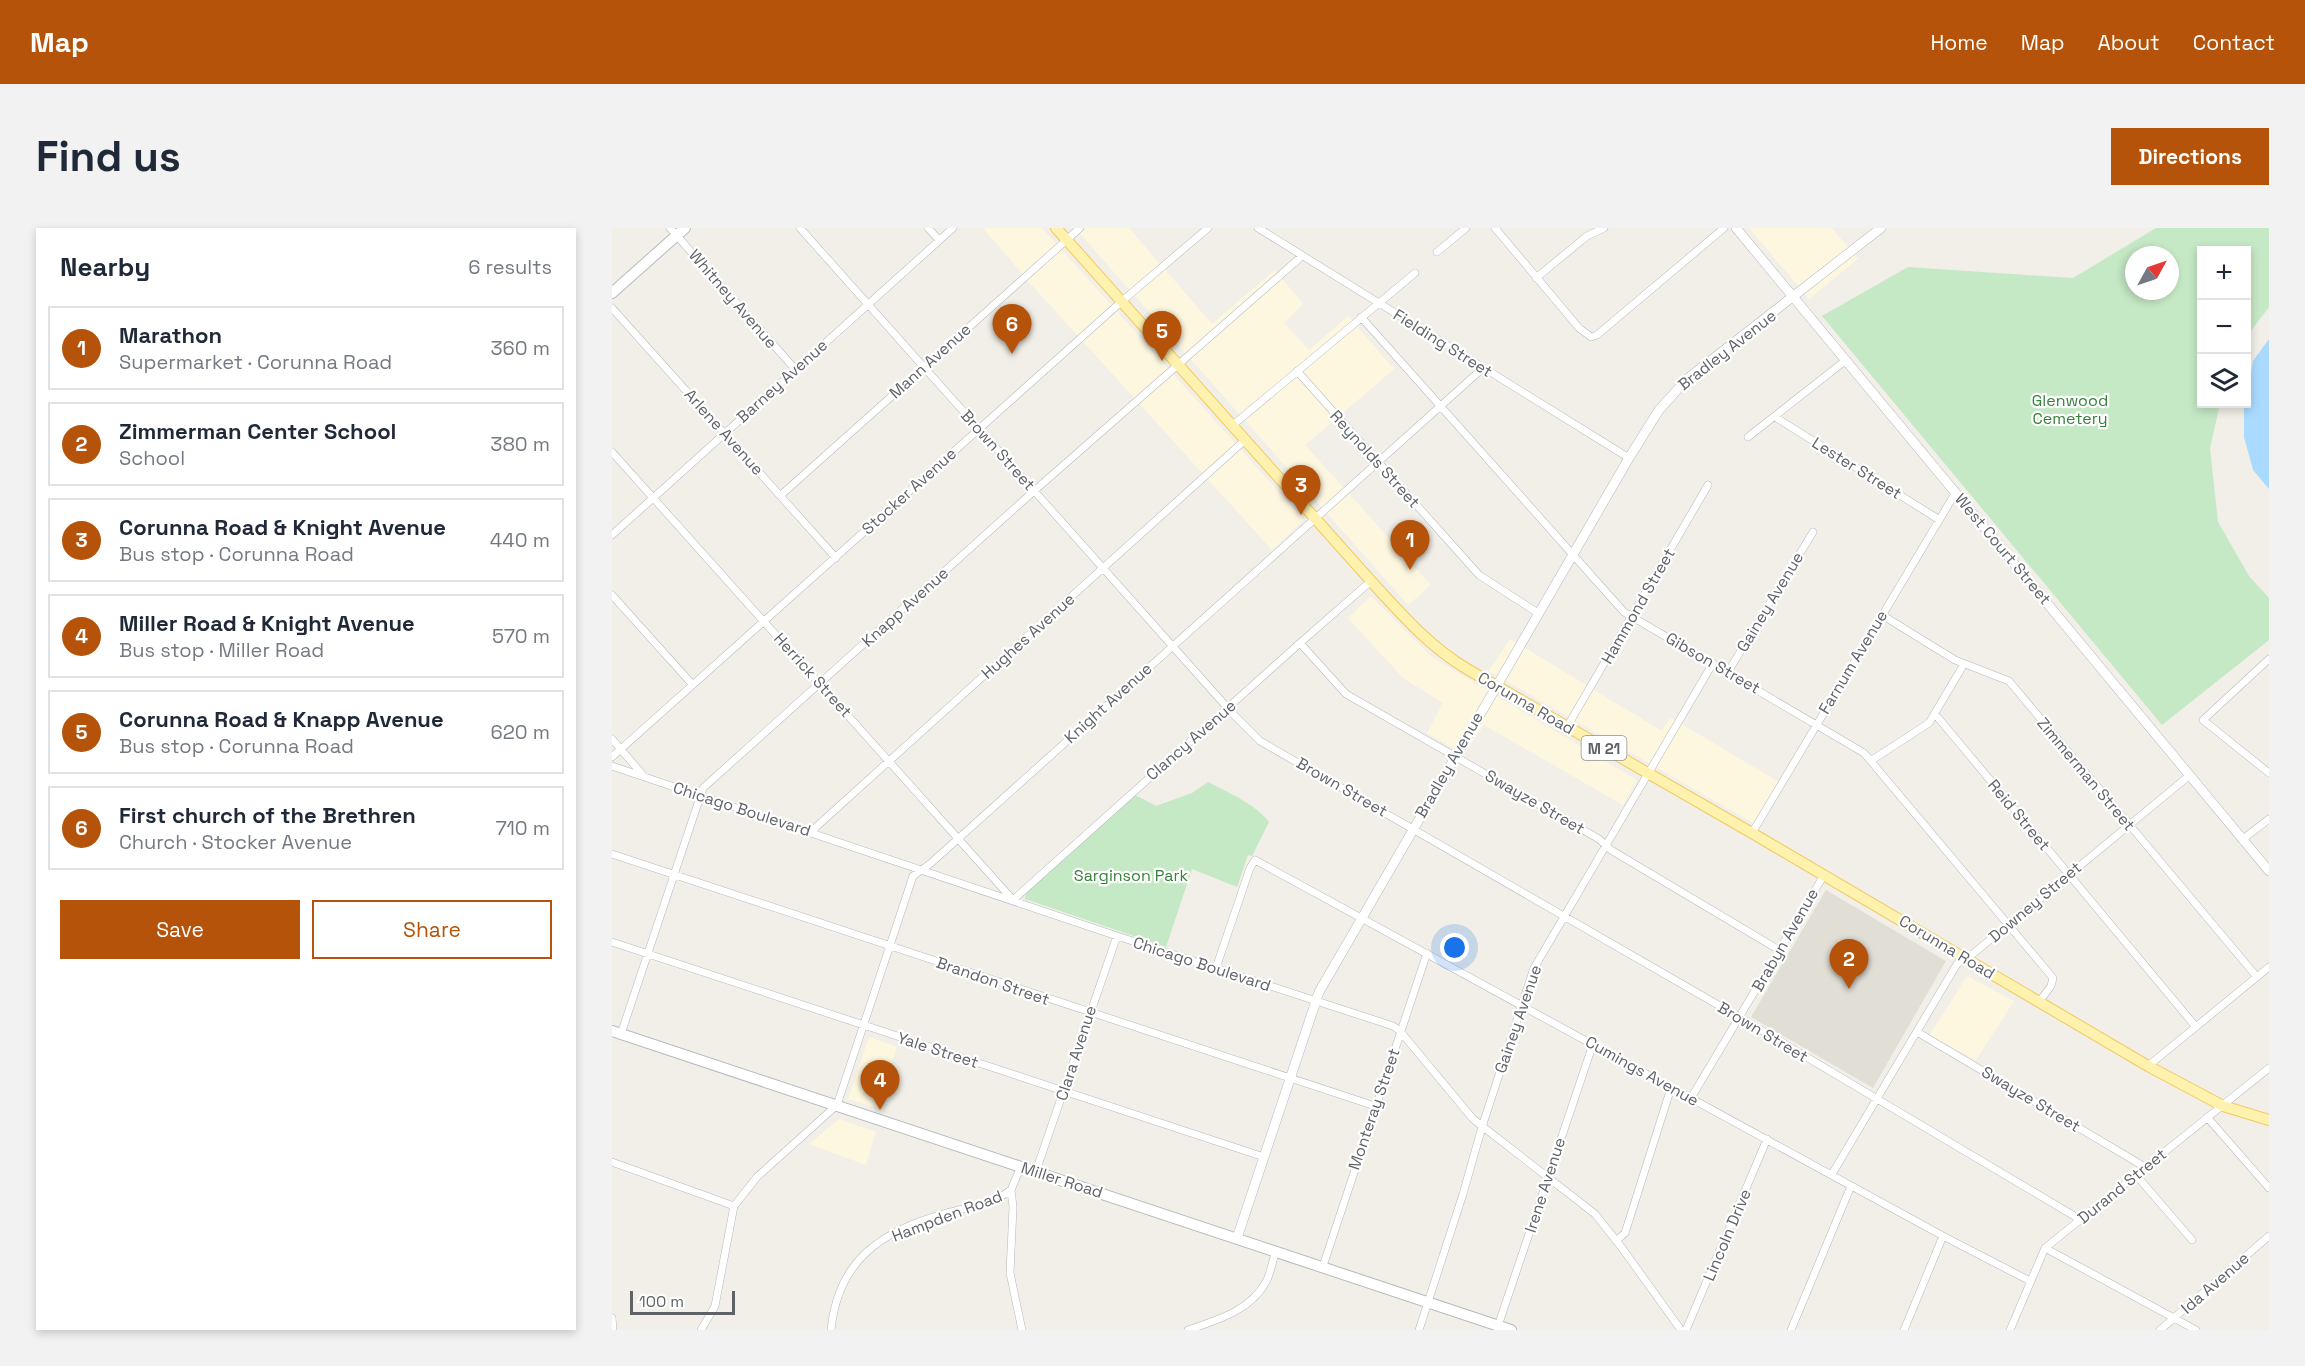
<!DOCTYPE html>
<meta charset="utf-8">
<style>
body{margin:0;font-family:"Space Grotesk",sans-serif;background:#f2f2f3;color:#1f2937}
.controls{position:absolute;right:18px;top:18px;display:grid;overflow:hidden;border-radius:0px;box-shadow:0 3px 9px #0003}
.controls button{width:54px;height:54px;display:grid;place-items:center;padding:0;border:0;border-bottom:2px solid #e0e1e3;background:#fff;color:#1f2937;font:30px sans-serif}
.compass{position:absolute;left:1513px;top:18px;width:54px;height:54px;border-radius:50%;background:#fff;box-shadow:0 3px 9px #0003;rotate:50deg}
.scale{position:absolute;left:18px;bottom:15px;width:105px;box-sizing:border-box;padding-left:6px;border:3px solid #5f6368;border-top:0;font-size:16px;line-height:21px;white-space:nowrap;color:#5f6368;-webkit-text-stroke:4px #fff;paint-order:stroke}
.you{position:absolute;left:843px;top:720px;width:21px;height:21px;margin:-15px;border:4px solid #fff;border-radius:50%;background:#1a73e8;box-shadow:0 0 0 9px #1a73e833}
.badge{display:grid;place-items:center;width:39px;height:39px;border-radius:50%;background:#b45309;color:#fff;font-size:20px;font-weight:700}
.pin{position:absolute;translate:-50% -50px;filter:drop-shadow(0 2px 3px #0008)}
.pin::after{content:'';position:absolute;top:32px;width:21px;height:18px;background:inherit;clip-path:polygon(0 0,100% 0,50% 100%)}
.list{margin:0;padding:0;list-style:none}
h2{display:flex;justify-content:space-between;align-items:center;height:78px;margin:0;padding:0 24px;font-size:26px}
h2 small{font-size:20px;font-weight:400;color:#747a83}
.list li{display:grid;grid-template-columns:39px 1fr auto;gap:18px;align-items:center;box-sizing:border-box;height:84px;margin:0 12px 12px;padding:0 12px;border:2px solid #e0e1e3;border-radius:0px}
.list b{display:block;font-size:22px;white-space:nowrap}
.list p{margin:0;font-size:20px;white-space:nowrap;color:#747a83}
.list em{font-size:20px;font-style:normal;color:#747a83}
.actions{display:flex;gap:12px;padding:18px 24px}
.actions a{flex:1;padding:14px 0;border:2px solid #b45309;border-radius:0px;text-align:center;font-size:21px;color:#b45309}
.actions .main{background:#b45309;color:#fff}
.icon{flex:none;width:33px;height:33px;fill:none;stroke:currentColor;stroke-width:2;stroke-linecap:round;stroke-linejoin:round}
.map{position:relative;flex:none;width:1657px;height:1102px;overflow:hidden;border-radius:0px}
header{display:flex;align-items:center;gap:36px;box-sizing:border-box;height:84px;padding:0 30px;background:#b45309;color:#fff}
header strong{font-size:28px}
nav{display:flex;gap:33px;margin-inline-start:auto;font-size:21px}
.intro{display:flex;align-items:center;justify-content:space-between;box-sizing:border-box;height:144px;padding:0 36px}
h1{margin:0;font-size:42px}
.button{padding:15px 27px;border-radius:0px;background:#b45309;color:#fff;font-size:21px;font-weight:700}
main{display:flex;gap:36px;padding:0 36px}
aside{flex:1;background:#fff;border-radius:0px;box-shadow:0 3px 9px #0003}
.map>svg:first-child{display:block}
.commercial{fill:#fef7e0}
.education{fill:#e1ded6}
.green{fill:#c5e8c5;fill-rule:evenodd}
.water{fill:#aadaff}
.lines{fill:none;stroke-linecap:round;stroke-linejoin:round}
.minor-casing{stroke:#b5b8bc;stroke-width:8}
.tertiary-casing{stroke:#b5b8bc;stroke-width:10}
.secondary-casing{stroke:#b6babf;stroke-width:12}
.primary-casing{stroke:#f2c960;stroke-width:12}
.minor{stroke:#fff;stroke-width:7}
.tertiary{stroke:#fff;stroke-width:9}
.secondary{stroke:#fff;stroke-width:10}
.primary{stroke:#fff2af;stroke-width:10}
.labels{text-anchor:middle;dominant-baseline:central;stroke-width:4.5;stroke-linejoin:round;paint-order:stroke}
.shield{fill:#fff;stroke:#8f9295;stroke-width:1.5}
.shield-label{font-size:15px;font-weight:bold;fill:#5f6368}
.street-label{font-size:16px;fill:#5f6368;stroke:#fff}
.park-label{font-size:16px;fill:#348238;stroke:#fff}
</style>
<header>
<strong>Map</strong>
<nav><a>Home</a><a>Map</a><a>About</a><a>Contact</a></nav>
</header>
<div class="intro"><h1>Find us</h1><a class="button">Directions</a></div>
<main>
<aside>
<h2>Nearby<small>6 results</small></h2>
<ul class="list">
<li><span class="badge">1</span><div><b>Marathon</b><p>Supermarket · Corunna Road</p></div><em>360 m</em></li>
<li><span class="badge">2</span><div><b>Zimmerman Center School</b><p>School</p></div><em>380 m</em></li>
<li><span class="badge">3</span><div><b>Corunna Road &amp; Knight Avenue</b><p>Bus stop · Corunna Road</p></div><em>440 m</em></li>
<li><span class="badge">4</span><div><b>Miller Road &amp; Knight Avenue</b><p>Bus stop · Miller Road</p></div><em>570 m</em></li>
<li><span class="badge">5</span><div><b>Corunna Road &amp; Knapp Avenue</b><p>Bus stop · Corunna Road</p></div><em>620 m</em></li>
<li><span class="badge">6</span><div><b>First church of the Brethren</b><p>Church · Stocker Avenue</p></div><em>710 m</em></li>
</ul>
<div class="actions"><a class="main">Save</a><a>Share</a></div>
</aside>
<div class="map">
<svg width="1657" height="1102" viewBox="0 0 1657 1102">
<rect width="100%" height="100%" fill="#f1efe8"/>
<!-- commercial -->
<path class="commercial" d="M 371,0 L 430,0 L 692,292 L 660,322 L 418,55 Z
M 463,0 L 517,0 L 600,96 L 663,42 L 691,76 L 672,95 L 697,122 L 736,88 L 782,141 L 693,217 L 819,357 L 796,377 Z
M 1137,0 L 1220,0 L 1246,31 L 1197,71 Z
M 759,368 L 821,430 L 1025,552 L 1011,577 L 872,497 L 852,526 L 815,505 L 831,475 L 791,450 L 736,390 Z
M 898,411 L 1050,503 L 1058,489 L 1167,554 L 1141,595 L 877,443 Z
M 1355,748 L 1402,773 L 1364,832 L 1318,807 Z
M 257,809 L 285,819 L 266,880 L 236,871 Z
M 227,891 L 264,904 L 254,937 L 197,916 Z"/>
<!-- education -->
<path class="education" d="M 1214,662 L 1334,733 L 1261,860 L 1139,789 Z"/>
<!-- green -->
<path class="green" d="M 1544,0 L 1657,0 L 1657,79 L 1635,108 L 1634,22 L 1590,22 L 1590,176 L 1608,176 L 1598,220 L 1606,294 L 1637,348 L 1657,370 L 1657,412 L 1550,497 L 1210,88 L 1296,39 L 1461,50 ZM 1522,27 L 1558,27 L 1558,63 L 1522,63 Z
M 596,554 C 617,565 642,575 657,594 L 640,628 L 636,627 L 625,659 L 580,641 L 554,719 L 413,671 L 414,665 L 523,567 L 544,578 L 580,565 Z"/>
<!-- water -->
<path class="water" d="M 1657,111 L 1657,261 L 1641,242 L 1632,209 L 1632,179 L 1634,176 L 1641,133 Z"/>
<g class="lines">
<!-- minor casing -->
<g class="minor-casing">
<path id="minor" d="M 58,0 L 183,141
M 188,0 L 621,486 L 648,513 L 1127,789 L 1469,992
M 316,0 L 327,12
M 646,0 L 1017,230
M 883,0 L 967,100 L 979,109 L 985,107 L 1112,0
M 825,24 L 854,0
M 924,50 L 975,8 L 992,0
M 0,80 L 224,330
M 749,89 L 1012,384 L 1252,525 L 1441,750 L 1439,758 L 1427,774
M 685,143 L 867,347 L 926,385
M 1163,189 L 1326,291
M 621,197 L 803,45
M 1136,209 L 1234,132
M 0,224 L 401,672 L 688,415 L 759,353
M 169,267 L 468,0
M 0,307 L 341,0
M 0,367 L 80,456
M 1270,387 L 1343,432 L 1397,453 L 1645,749
M 688,415 L 734,466 L 987,611 L 999,622 L 1167,722
M 1657,431 L 1591,492 L 1657,545
M 1116,444 L 1201,304
M 1323,486 L 1584,799
M 955,499 L 1096,257
M 0,511 L 30,546
M 0,529 L 509,74 L 596,0
M 1260,532 L 1317,495 L 1352,436
M 0,538 L 505,708 L 781,798 L 788,803 L 861,891 L 983,986 L 1010,1020 L 1069,1102
M 201,605 L 204,599 L 633,212
M 1140,605 L 1344,264
M 1631,611 L 1657,591
M 0,626 L 763,878
M 0,714 L 652,929
M 604,740 L 638,640 L 643,632 L 1331,1008 L 1418,1053
M 1305,804 L 1533,939
M 9,806 L 91,560 L 422,263 L 690,28
M 1536,838 L 1657,739
M 1079,870 L 1212,647
M 1595,889 L 1657,960
M 0,934 L 122,978
M 409,938 L 399,962 L 401,979 L 398,1045 L 410,1102
M 424,943 L 505,708
M 1220,946 L 1345,736 L 1362,725 L 1578,547
M 1524,947 L 1580,1012
M 1004,1013 L 1013,1005 L 1059,860
M 1433,1020 L 1584,1102
M 711,1038 L 815,725
M 0,1090 L 1,1102
M 886,1098 L 981,816
M 89,1102 L 103,1078 L 122,978 L 145,949 L 225,877 L 301,648 L 319,635 L 871,140
M 219,1102 C 226,1032 269,1003 334,985 C 356,979 380,976 399,962
M 576,1102 C 605,1092 638,1083 654,1054 C 659,1045 660,1033 664,1023
M 807,1102 L 851,966 L 870,899 L 922,740 L 1101,435
M 1074,1102 L 1155,911
M 1179,1102 L 1239,958
M 1292,1102 L 1331,1008
M 1398,1102 L 1433,1020 L 1657,840
M 1548,1102 L 1657,1008"/>
</g>
<!-- tertiary casing -->
<g class="tertiary-casing">
<path id="tertiary" d="M 1124,0 L 1657,643
M 625,1010 L 707,764 L 1017,230 L 1047,182 L 1075,151 L 1269,0"/>
</g>
<!-- secondary casing -->
<g class="secondary-casing">
<path id="secondary" d="M 0,65 L 73,0
M 0,803 L 899,1102"/>
</g>
<!-- primary casing -->
<g class="primary-casing">
<path id="primary" d="M 444,0 L 759,353 C 789,386 817,418 855,441 L 1140,605 L 1536,838 L 1611,878 L 1657,892"/>
</g>
<!-- minor -->
<use href="#minor" class="minor"/>
<!-- tertiary -->
<use href="#tertiary" class="tertiary"/>
<!-- secondary -->
<use href="#secondary" class="secondary"/>
<!-- primary -->
<use href="#primary" class="primary"/>
</g>
<g class="labels">
<!-- shield labels -->
<rect class="shield" x="969.5" y="508" width="45" height="24" rx="4.5"/>
<g class="shield-label">
<text x="992" y="520">M 21</text>
</g>
<!-- street labels -->
<g class="street-label">
<text transform="translate(121 71) rotate(49)">Whitney Avenue</text>
<text transform="translate(831 115) rotate(32)">Fielding Street</text>
<text transform="translate(1115 122) rotate(-38)">Bradley Avenue</text>
<text transform="translate(318 133) rotate(-42)">Mann Avenue</text>
<text transform="translate(170 153) rotate(-42)">Barney Avenue</text>
<text transform="translate(112 204) rotate(48)">Arlene Avenue</text>
<text transform="translate(386 222) rotate(48)">Brown Street</text>
<text transform="translate(763 231) rotate(48)">Reynolds Street</text>
<text transform="translate(1245 240) rotate(32)">Lester Street</text>
<text transform="translate(297 263) rotate(-42)">Stocker Avenue</text>
<text transform="translate(1391 321) rotate(50)">West Court Street</text>
<text transform="translate(1158 374) rotate(-59)">Gainey Avenue</text>
<text transform="translate(1026 378) rotate(-60)">Hammond Street</text>
<text transform="translate(293 379) rotate(-42)">Knapp Avenue</text>
<text transform="translate(416 408) rotate(-42)">Hughes Avenue</text>
<text transform="translate(1241 434) rotate(-59)">Farnum Avenue</text>
<text transform="translate(1101 435) rotate(30)">Gibson Street</text>
<text transform="translate(201 447) rotate(48)">Herrick Street</text>
<text transform="translate(496 475) rotate(-42)">Knight Avenue</text>
<text transform="translate(914 475) rotate(30)">Corunna Road</text>
<text transform="translate(579 512) rotate(-41)">Clancy Avenue</text>
<text transform="translate(837 537) rotate(-60)">Bradley Avenue</text>
<text transform="translate(1474 546) rotate(50)">Zimmerman Street</text>
<text transform="translate(730 559) rotate(30)">Brown Street</text>
<text transform="translate(923 574) rotate(30)">Swayze Street</text>
<text transform="translate(130 581) rotate(18)">Chicago Boulevard</text>
<text transform="translate(1407 587) rotate(50)">Reid Street</text>
<text transform="translate(1423 674) rotate(-40)">Downey Street</text>
<text transform="translate(1173 712) rotate(-60)">Brabyn Avenue</text>
<text transform="translate(1335 719) rotate(31)">Corunna Road</text>
<text transform="translate(590 736) rotate(18)">Chicago Boulevard</text>
<text transform="translate(381 753) rotate(19)">Brandon Street</text>
<text transform="translate(906 791) rotate(-71)">Gainey Avenue</text>
<text transform="translate(1151 804) rotate(31)">Brown Street</text>
<text transform="translate(326 822) rotate(18)">Yale Street</text>
<text transform="translate(464 825) rotate(-72)">Clara Avenue</text>
<text transform="translate(1030 843) rotate(29)">Cumings Avenue</text>
<text transform="translate(1419 871) rotate(31)">Swayze Street</text>
<text transform="translate(762 881) rotate(-71)">Monteray Street</text>
<text transform="translate(450 952) rotate(18)">Miller Road</text>
<text transform="translate(933 957) rotate(-72)">Irene Avenue</text>
<text transform="translate(1510 958) rotate(-39)">Durand Street</text>
<text transform="translate(335 988) rotate(-21)">Hampden Road</text>
<text transform="translate(1115 1007) rotate(-67)">Lincoln Drive</text>
<text transform="translate(1603 1055) rotate(-41)">Ida Avenue</text>
</g>
<!-- park labels -->
<g class="park-label">
<text x="1458" y="172">Glenwood<tspan x="1458" dy="18">Cemetery</tspan></text>
<text x="519" y="647">Sarginson Park</text>
</g>
</g>
</svg>
<div class="controls">
<button>+</button>
<button>−</button>
<button><svg class="icon" aria-label="layers" viewBox="0 0 24 24"><path d="M12 4l9 5-9 5-9-5zM3 14l9 5 9-5"/></svg></button>
</div>
<svg class="compass" viewBox="-18 -18 36 36"><path d="M0-13l5 13h-10z" fill="#e53935"/><path d="M0 13l5-13h-10z" fill="#747a83"/></svg>
<div class="scale">100 m</div>
<div class="you"></div>
<div class="pin badge" style="left:798px;top:342px">1</div>
<div class="pin badge" style="left:1237px;top:761px">2</div>
<div class="pin badge" style="left:689px;top:287px">3</div>
<div class="pin badge" style="left:268px;top:882px">4</div>
<div class="pin badge" style="left:550px;top:133px">5</div>
<div class="pin badge" style="left:400px;top:126px">6</div>
</div>
</main>
